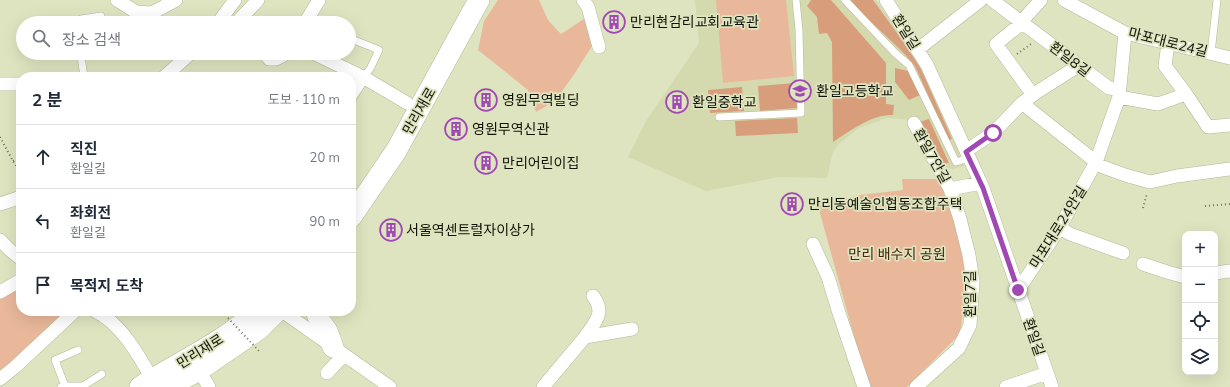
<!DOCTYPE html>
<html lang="ko">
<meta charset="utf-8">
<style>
body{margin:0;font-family:Mulish,"Noto Sans KR",sans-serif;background:#f6f6f7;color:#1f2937}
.controls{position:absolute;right:12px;bottom:12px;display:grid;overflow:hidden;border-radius:8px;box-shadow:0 4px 16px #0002}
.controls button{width:36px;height:36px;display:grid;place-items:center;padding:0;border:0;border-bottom:1px solid #e0e1e3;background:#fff;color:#1f2937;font:20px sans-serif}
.stop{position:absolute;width:12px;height:12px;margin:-9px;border:3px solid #a048b4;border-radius:50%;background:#fff}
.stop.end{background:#a048b4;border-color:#fff;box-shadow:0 1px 4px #0008}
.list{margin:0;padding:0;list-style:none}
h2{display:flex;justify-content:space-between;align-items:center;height:52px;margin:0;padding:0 16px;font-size:17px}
h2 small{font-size:13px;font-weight:400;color:#747a83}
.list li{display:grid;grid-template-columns:26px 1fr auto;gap:12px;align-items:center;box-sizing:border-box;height:64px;padding:0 16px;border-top:1px solid #e0e1e3}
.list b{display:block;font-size:15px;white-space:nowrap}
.list p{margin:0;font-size:13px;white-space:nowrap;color:#747a83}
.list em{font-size:13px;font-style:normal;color:#747a83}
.icon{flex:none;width:22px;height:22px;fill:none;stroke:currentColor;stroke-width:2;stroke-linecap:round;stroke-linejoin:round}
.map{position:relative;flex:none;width:1230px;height:387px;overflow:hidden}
.search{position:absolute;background:#fff;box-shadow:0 4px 16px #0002;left:16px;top:16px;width:340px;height:44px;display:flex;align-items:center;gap:10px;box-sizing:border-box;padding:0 14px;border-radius:22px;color:#747a83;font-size:15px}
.panel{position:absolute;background:#fff;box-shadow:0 4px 16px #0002;left:16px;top:72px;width:340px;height:244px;border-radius:16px}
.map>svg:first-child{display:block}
.built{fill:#d4d9ae}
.green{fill:#e9b89b}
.forest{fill:#d89d7a}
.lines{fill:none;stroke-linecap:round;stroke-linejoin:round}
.lane-casing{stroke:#b3b895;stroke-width:8}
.street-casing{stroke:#b3b895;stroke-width:14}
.primary-casing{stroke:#b3b895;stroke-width:22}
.path{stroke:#6f735b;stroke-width:2;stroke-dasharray:1 3;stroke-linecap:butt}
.lane{stroke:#fff;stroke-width:7}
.street{stroke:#fff;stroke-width:13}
.primary{stroke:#fff;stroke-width:21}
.path-bridge{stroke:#6f735b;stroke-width:2;stroke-dasharray:1 3;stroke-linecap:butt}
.route{stroke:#a048b4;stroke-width:5}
.labels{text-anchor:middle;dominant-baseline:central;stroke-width:3.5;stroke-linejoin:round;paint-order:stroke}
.poi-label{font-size:14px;fill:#111306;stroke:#dfe4c0;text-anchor:start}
.street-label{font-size:14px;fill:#111306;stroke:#dfe4c0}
.park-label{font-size:14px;fill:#4a2409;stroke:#dfe4c0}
</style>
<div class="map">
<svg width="1230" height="387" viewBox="0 0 1230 387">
<rect width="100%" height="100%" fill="#dfe4c0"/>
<!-- built -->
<path class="built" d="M 695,0 L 876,0 L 924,68 L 944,114 L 964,166 L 952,169 L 941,166 L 915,120 L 887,118 L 859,128 L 839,144 L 833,152 L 827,178 L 779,177 L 706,191 L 628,157 L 646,121 L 699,43 Z"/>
<!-- green -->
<path class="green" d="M 498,0 L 539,0 L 548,20 L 561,34 L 587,17 L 592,46 L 573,76 L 555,101 L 536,112 L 528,90 L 478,50 L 484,21 Z
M 716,0 L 786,0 L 794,76 L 723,83 Z
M 902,179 L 940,179 L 949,203 L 968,277 L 960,334 L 907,387 L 868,387 L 818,206 L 860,195 L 903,190 Z
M 21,283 L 21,311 L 61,311 L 65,316 L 0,374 L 0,295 Z"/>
<!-- forest -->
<path class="forest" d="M 811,0 L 831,0 L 886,63 L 886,104 L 894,105 L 893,115 C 872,114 850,131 833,142 L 832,42 L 827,33 L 819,34 L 817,17 L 807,6 Z
M 850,0 L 873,0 L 900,37 L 921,69 L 952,139 L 948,140 L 915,66 C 896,42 870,24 850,0 Z
M 895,68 L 908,71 L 920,95 L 909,100 L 895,82 Z
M 795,83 L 797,108 L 760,111 L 758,86 Z
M 742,87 L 744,111 L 710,113 L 708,90 Z
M 797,118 L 798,133 L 736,136 L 735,121 Z
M 929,119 L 949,163 L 942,164 L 919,122 Z"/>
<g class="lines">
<!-- lane casing -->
<g class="lane-casing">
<path id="lane" d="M 845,0 L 895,53 L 909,65 L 956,162 L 969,158
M 82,23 L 81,19 L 101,16
M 349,38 L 379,50 L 370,69 L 363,77
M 1211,53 L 1217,0
M 84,77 L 81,56 L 86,55 L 86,53
M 719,117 L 801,113 L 799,30 L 796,0
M 65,386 L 55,360 L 78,350
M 61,387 L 65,386 L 83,386 L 102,374"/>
</g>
<!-- street casing -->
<g class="street-casing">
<path id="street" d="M 117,0 L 136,12 L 152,13 L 176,0
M 583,0 L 588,7 L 599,47
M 886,0 L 927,65 L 983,188 L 1052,387
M 992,0 L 1109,88 L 1119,90
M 1064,0 L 1125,33 L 1230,58
M 240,19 L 258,0
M 1021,22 L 1041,0
M 218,23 L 235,0
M 305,23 L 319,0
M 1022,23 L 996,44 L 1033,95
M 1168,43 L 1165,66 L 1186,94 L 1208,127 L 1230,125
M 917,50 L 981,0
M 265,53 L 269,59 L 276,59 L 287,53
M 300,53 L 305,53
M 313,53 L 363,77
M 164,77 L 191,53
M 0,84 L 21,84
M 351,95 L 363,77 L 407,103
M 1119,97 L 1158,104 L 1186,94
M 1022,103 L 1096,162
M 914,123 L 950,189
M 966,151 L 993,133 L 1022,103 L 1037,92 L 1078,66
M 1095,164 L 1125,175 L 1150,182 L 1177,176 L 1230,169
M 0,204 L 21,197
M 1059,227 L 1070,234 L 1123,253
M 0,240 L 11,251 L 21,259
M 813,244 L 828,277 L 839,313 L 864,387
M 1143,264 L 1167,272 L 1185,277
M 1215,273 L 1230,271
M 1018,290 L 1057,232 L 1096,162 L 1119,97 L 1125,33
M 0,292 L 21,280
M 95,311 C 120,322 140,357 152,379
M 282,311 L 390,387
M 585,337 C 595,322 606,313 593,296
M 199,370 L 209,387
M 327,373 L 344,355
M 0,379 L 15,367 L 75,311
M 543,387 L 585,337 L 632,329
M 916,387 L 959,348 L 970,325 L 973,281 L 969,255 L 960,219 L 950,189 L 981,183
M 1006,387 L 1047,373"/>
</g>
<!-- primary casing -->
<g class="primary-casing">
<path id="primary" d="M 351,217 L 396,151 L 479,0
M 316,311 L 320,321 L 327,331 L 333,347
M 140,387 C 179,362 223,343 257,311
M 168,387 L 199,370 L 259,329 L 277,311"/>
</g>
<!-- path -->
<path class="path" d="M 1017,54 L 1031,44
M 0,137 L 13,161 L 21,173
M 13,161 L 21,159
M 1205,206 L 1230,204
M 1143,208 L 1147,193"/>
<!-- lane -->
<use href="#lane" class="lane"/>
<!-- street -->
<use href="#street" class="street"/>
<!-- primary -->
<use href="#primary" class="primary"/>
<!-- path-bridge -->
<path class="path-bridge" d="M 228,318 L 259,351"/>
</g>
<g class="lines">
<!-- route -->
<path class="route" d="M 993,133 L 966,152 L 983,188 L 1018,290"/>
</g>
<!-- icons -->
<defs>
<g id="building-ring" transform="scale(1.15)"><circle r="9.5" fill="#dfe4c0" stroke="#a048b4" stroke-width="1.5"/><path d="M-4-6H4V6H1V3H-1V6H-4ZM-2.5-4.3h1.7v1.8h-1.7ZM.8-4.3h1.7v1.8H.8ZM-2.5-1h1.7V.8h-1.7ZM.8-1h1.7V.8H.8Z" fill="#a048b4"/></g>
<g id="school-ring" transform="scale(1.15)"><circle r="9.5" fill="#dfe4c0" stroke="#a048b4" stroke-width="1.5"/><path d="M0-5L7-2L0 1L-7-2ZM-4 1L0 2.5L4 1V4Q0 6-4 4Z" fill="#a048b4"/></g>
</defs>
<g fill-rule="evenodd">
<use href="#building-ring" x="614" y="22"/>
<use href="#school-ring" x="800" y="91"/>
<use href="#building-ring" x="486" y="100"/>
<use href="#building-ring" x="677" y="102"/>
<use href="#building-ring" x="456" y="129"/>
<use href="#building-ring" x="486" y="163"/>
<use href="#building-ring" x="792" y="204"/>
<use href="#building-ring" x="391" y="230"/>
</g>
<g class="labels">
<!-- poi labels -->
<g class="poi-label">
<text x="630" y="22">만리현감리교회교육관</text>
<text x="816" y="91">환일고등학교</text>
<text x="502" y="100">영원무역빌딩</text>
<text x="692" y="102">환일중학교</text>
<text x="472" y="129">영원무역신관</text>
<text x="502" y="163">만리어린이집</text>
<text x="808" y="204">만리동예술인협동조합주택</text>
<text x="406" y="230">서울역센트럴자이상가</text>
</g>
<!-- street labels -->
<g class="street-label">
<text transform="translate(906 32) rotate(58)">환일길</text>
<text transform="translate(1168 42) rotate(14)">마포대로24길</text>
<text transform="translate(1070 59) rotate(37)">환일8길</text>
<text transform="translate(419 111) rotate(-60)">만리재로</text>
<text transform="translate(932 156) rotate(61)">환일7안길</text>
<text transform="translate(1058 227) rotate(-58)">마포대로24안길</text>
<text transform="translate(970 294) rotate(-90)">환일7길</text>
<text transform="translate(1034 337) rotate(71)">환일길</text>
<text transform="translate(200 351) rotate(-32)">만리재로</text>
</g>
<!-- park labels -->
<g class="park-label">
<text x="897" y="254">만리 배수지 공원</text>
</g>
</g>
</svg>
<div class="controls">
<button>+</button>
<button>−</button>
<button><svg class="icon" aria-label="locate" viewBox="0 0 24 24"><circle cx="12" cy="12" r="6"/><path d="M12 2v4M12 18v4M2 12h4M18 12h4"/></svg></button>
<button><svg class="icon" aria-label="layers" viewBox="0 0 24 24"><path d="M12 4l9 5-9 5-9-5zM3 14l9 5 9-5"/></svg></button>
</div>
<div class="stop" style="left:993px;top:133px"></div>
<div class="stop end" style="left:1018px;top:290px"></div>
<div class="search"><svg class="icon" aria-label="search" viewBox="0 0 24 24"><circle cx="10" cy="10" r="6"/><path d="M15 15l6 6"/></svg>장소 검색</div>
<section class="panel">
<h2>2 분<small>도보 · 110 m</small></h2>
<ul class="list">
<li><svg class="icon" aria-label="ahead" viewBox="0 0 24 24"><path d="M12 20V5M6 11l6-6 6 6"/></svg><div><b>직진</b><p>환일길</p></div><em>20 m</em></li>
<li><svg class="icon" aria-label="left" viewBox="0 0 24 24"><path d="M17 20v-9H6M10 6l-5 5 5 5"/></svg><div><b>좌회전</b><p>환일길</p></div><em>90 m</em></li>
<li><svg class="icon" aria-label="arrive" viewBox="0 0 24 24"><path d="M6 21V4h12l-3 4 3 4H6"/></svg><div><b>목적지 도착</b></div></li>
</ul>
</section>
</div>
